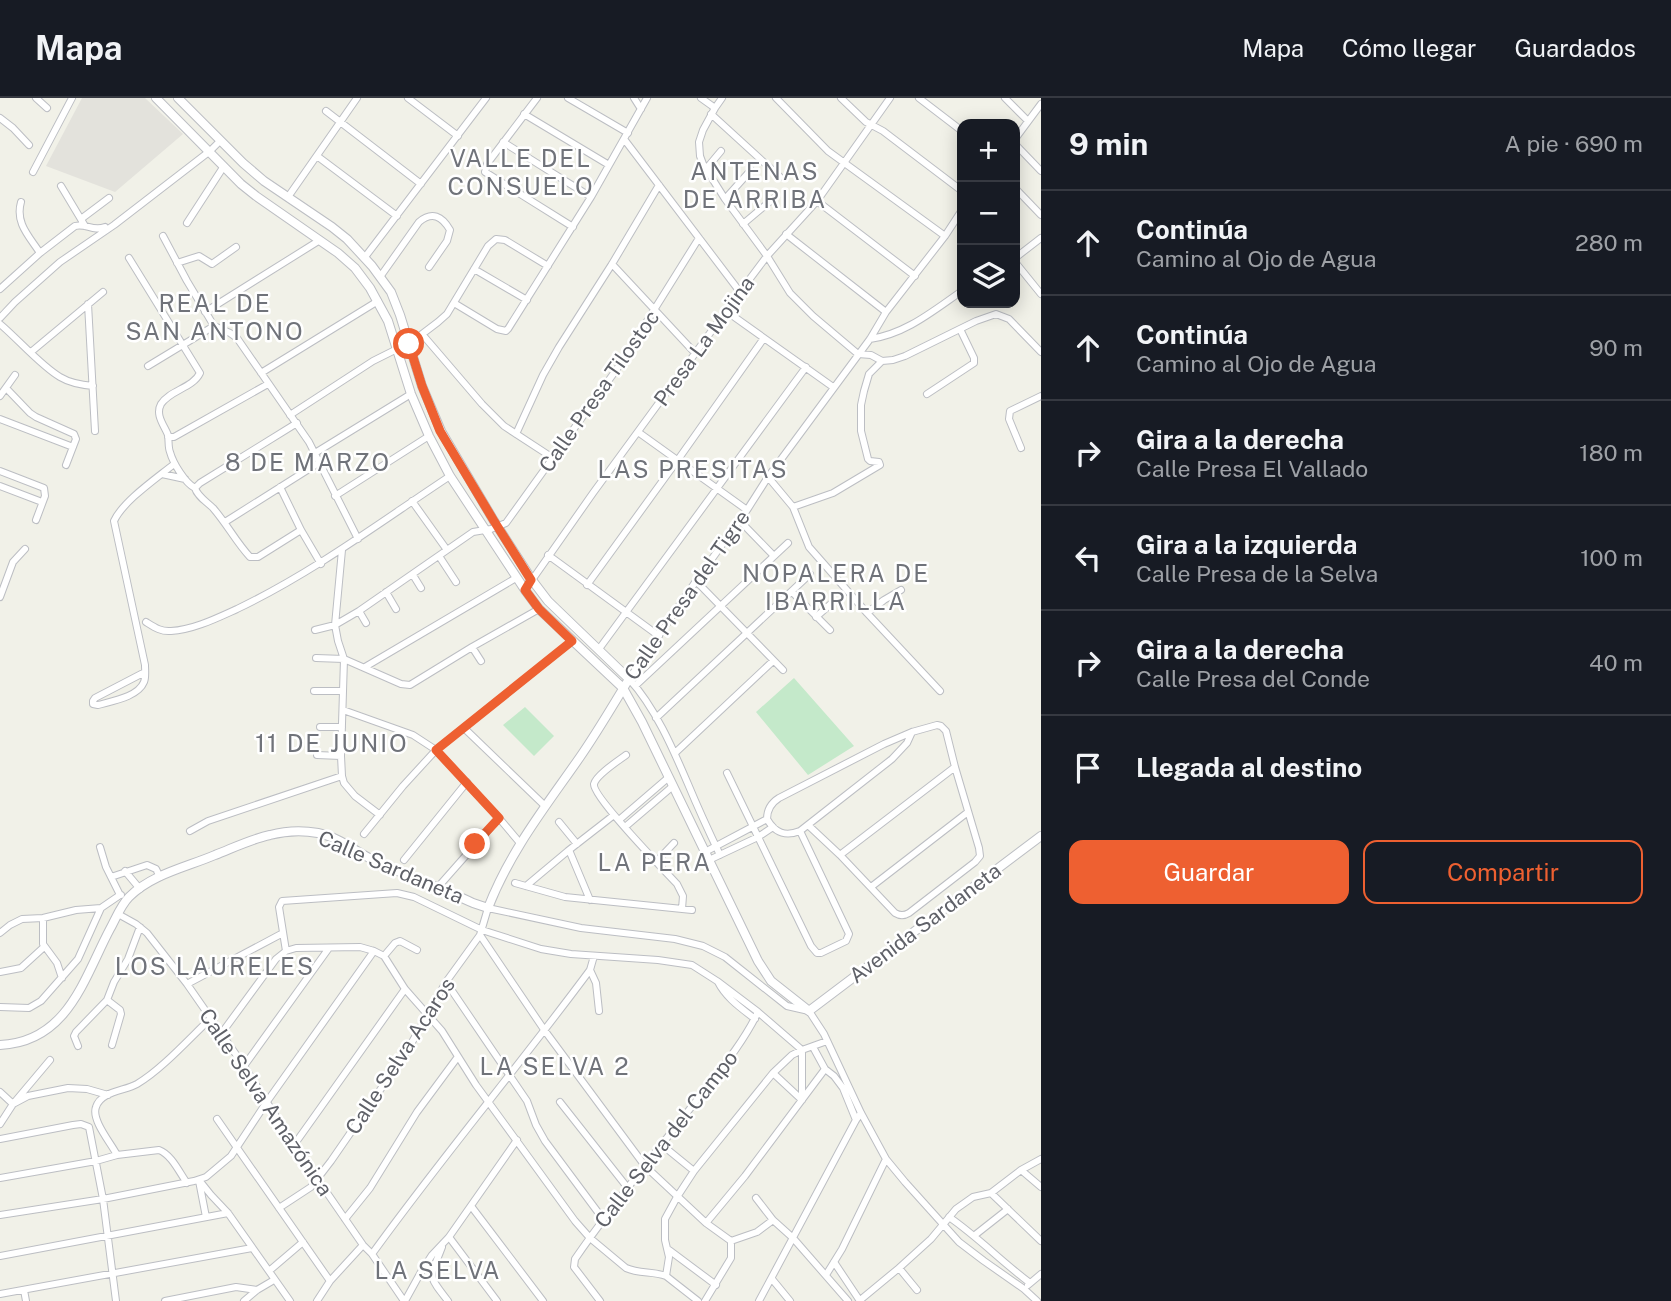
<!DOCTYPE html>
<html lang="es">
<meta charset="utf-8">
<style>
body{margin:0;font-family:"Public Sans",sans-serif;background:#242831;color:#f1f3f6}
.controls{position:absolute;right:21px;top:21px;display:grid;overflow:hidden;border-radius:14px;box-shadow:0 4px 18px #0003}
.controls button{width:63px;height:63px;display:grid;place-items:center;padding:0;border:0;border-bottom:2px solid #363941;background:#171b24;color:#f1f3f6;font:35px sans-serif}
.stop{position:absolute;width:21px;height:21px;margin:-16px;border:5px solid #ee6031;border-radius:50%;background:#fff}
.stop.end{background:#ee6031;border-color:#fff;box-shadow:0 2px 7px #0008}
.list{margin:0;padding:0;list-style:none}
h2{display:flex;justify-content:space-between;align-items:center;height:91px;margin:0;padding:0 28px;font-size:30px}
h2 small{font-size:23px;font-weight:400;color:#9ea1a6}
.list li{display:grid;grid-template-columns:46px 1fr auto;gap:21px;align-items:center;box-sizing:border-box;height:105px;padding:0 28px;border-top:2px solid #363941}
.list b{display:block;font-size:26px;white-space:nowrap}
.list p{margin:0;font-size:23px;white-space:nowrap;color:#9ea1a6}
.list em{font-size:23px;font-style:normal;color:#9ea1a6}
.actions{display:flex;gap:14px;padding:21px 28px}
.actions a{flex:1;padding:16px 0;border:2px solid #ee6031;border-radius:14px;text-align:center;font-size:24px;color:#ee6031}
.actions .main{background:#ee6031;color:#fff}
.icon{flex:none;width:38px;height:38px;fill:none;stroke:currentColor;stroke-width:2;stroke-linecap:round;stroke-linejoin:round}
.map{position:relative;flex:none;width:1041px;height:1203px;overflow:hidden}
header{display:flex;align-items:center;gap:42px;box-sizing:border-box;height:98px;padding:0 35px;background:#171b24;border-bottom:2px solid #363941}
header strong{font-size:33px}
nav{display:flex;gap:38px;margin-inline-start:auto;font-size:24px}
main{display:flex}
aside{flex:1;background:#171b24}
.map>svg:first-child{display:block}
.industrial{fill:#e3e2dc}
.green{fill:#c4e9ca}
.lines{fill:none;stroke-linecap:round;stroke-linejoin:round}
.minor-casing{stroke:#bcbec3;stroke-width:8}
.tertiary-casing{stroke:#bcbec3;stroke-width:10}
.minor{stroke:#fff;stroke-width:6}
.tertiary{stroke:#fff;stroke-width:8}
.route{stroke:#ee6031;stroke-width:9}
.labels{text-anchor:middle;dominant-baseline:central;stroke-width:5;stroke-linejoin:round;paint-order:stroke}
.street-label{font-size:21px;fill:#5f6168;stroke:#fff}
.quarter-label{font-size:24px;letter-spacing:2px;fill:#70737a;stroke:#fff}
</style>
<header>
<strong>Mapa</strong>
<nav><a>Mapa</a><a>Cómo llegar</a><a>Guardados</a></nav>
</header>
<main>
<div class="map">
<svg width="1041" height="1203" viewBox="0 0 1041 1203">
<rect width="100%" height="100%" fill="#f1f1e8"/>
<!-- industrial -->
<path class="industrial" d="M 82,0 L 145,0 L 183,36 L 115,94 L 46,68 Z"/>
<!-- green -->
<path class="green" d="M 794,580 L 854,648 L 808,677 L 756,614 Z
M 525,609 L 554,638 L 534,658 L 503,627 Z"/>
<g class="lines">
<!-- minor casing -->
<g class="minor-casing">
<path id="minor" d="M 36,0 L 47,10
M 408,0 L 458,38
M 537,0 L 487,66 L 485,74 L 573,129
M 568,0 L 628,35
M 634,0 L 641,11
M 701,0 L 715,10
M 722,0 L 715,10 L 703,32 L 699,44 L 700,58 L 703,66 L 725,101 L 767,158 L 790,195 L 813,218 L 858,256 L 871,257 L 882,263 L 893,262 L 905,258 L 976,223 L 996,216 L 1009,221 L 1041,254
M 776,0 L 828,53 L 945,138
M 841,0 L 866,24 L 883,33 L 962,93
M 919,0 L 962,33
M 1005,0 L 1028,23
M 326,13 L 421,86
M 524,16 L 609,67
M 711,16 L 780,79
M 0,20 L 13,30 L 29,47
M 624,41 L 740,194
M 1015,41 L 1041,6
M 503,44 L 591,99
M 1015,46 L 1041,73
M 317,58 L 397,118
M 706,71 L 721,53
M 33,74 L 72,0
M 61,88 L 85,128
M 1015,90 L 1041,117
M 288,99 L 357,0
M 725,101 L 751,72
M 817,103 L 915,178
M 21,104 C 15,125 29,138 40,155
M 81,121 L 109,100
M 187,125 L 224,68
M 743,126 L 774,100
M 786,136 L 886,214
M 163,138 L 187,183 L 214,228 L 230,235 L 237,240 L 309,344 L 358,441
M 365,159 L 486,0
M 129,160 L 200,275 C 193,290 170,292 161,306 C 155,317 164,327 168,337 C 169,343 168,349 170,354 C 173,365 185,385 195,390 C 197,398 207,404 213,410 C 227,426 236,444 250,459 L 258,459 L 301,432
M 1015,160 L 1041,140
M 1015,164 L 1041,196
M 177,165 L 199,158 L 212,166 L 236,149
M 612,166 L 695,255
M 474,171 L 527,202
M 380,179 L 419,124 C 432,113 442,118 450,132 L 447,143 L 429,169
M 0,191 L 40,155 L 75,128 C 86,125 93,134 105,129
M 454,205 L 497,231 L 506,233 L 508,231 L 591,99 L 647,0
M 88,206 L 95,333
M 726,213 L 833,289
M 205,214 L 320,142
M 0,220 L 15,204 L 60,164 L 114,127 L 210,53 L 220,43
M 0,226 C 18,241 41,268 60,279 C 70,285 82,287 93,288
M 422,236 L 482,306 L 504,328 L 553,360
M 870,241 C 906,236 934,212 962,193
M 409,246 L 438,224 L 447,216 L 488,148 L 496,141 L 505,142 L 548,168
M 31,254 L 103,194
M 148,268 L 214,228
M 261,275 L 378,203
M 6,290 L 30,315 L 36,319 L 74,336 L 76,341 L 66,367
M 927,296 L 974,265 L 974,260 L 960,231
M 0,298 L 15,277
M 290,317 L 373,263 L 397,251
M 0,321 L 73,349
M 638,334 L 747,412
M 516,336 L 543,277 L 559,249 L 612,166 L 659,87
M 168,339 L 174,339 L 268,286
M 1021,350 L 1009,321 L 1010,313 L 1041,298
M 315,355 L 411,296
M 0,373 L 44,390 L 45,398 L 36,422
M 162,376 L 185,381
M 768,379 L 793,409 L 809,449 L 867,515 L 940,593
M 0,388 L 42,404
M 280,389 L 301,432 L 321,466
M 195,390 L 200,385 L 297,325
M 335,398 L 429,338
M 412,403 L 447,452
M 793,409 L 833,395 L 880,367 L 879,364 L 870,363 L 868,361 L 861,333 L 861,307 L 864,293 L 869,276 L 882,263
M 739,422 L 774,458
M 225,424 L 320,364
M 342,452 L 335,527 L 338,543 L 344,561 L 341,658 L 342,678 L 344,685 L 355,698 L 380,717
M 548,457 L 659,538
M 439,458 L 456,484
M 413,477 L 421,490
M 696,483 L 783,572
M 587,487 L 677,363 L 764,240
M 525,492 L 593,395 L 740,194 L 767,158 L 817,103 L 890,0
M 386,494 L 396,511
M 792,494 L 830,532
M 0,499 L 13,464 L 25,451
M 359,513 L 366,525
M 867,515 L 884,502 L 901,492
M 816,519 L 833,504
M 146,524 C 154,529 161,534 171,533 C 193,532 217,520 237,511 C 314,474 379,425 450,378
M 315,532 L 335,527 L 359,513 L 473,434 L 491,431 L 506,425 L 619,268 L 699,140
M 472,549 L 481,563
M 599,551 L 806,269
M 316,560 L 344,561 L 401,586 L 410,587 L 472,549 L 539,511
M 365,569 L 516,480
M 145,574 L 95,600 L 93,603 L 93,606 L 98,607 C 112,603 138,599 144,584 C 146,579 145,572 145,567 L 114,423 C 123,403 157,380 174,366
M 635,588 L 788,445
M 314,593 L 343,593
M 343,612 L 413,637 L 436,652 L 499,720 L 520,745
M 656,620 L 810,476
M 320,629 L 342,629
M 464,630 L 544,707
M 675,655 L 773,563
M 317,657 L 341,658
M 626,657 C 618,663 596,677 594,686 C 592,698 665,773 677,786 L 683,798 L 682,811
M 727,675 L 811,848 L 817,855 L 821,855 L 846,843 L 849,836 L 800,733
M 619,722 L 669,679
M 559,724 L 577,746
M 808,727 L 840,757 L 895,815 C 900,818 904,818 909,815 L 975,764 L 980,758 L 979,750 L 955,669 L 946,633 L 941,628 L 937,627 L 912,634 L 884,646 L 779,700 C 771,705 767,712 767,721 C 775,735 785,739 800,733 L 892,661 L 907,645 L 912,634
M 625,729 L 673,688
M 190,733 L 208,723 L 342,678
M 364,736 L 403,688 L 436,652 L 572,543
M 100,749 L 106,769 L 120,797 L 121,797
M 569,752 L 590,802
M 705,754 L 767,721
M 720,757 C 709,734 698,710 688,686 C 673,651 655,609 629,581 L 696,483 L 747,412 L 768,379 L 870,241 L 886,214 L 945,138 L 962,112
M 840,757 L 955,669
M 404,762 L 467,684
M 709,762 L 758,739 L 773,729
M 656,764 L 674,745
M 125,773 L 140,791
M 111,779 L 147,767 L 156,771 L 160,779
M 515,785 L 565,799 L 692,812
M 526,788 L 569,752 L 614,717
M 438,789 L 499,720
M 871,789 L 968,714
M 118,816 L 136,826 L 147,835 L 187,886 L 244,968 L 294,1047 L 363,1147 L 372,1156 L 404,1203
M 43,820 L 43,846 L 57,865 L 62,880
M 0,835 L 10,827 L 22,821 L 43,820 L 76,812 L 101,810
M 480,837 L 545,933 L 645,1068 L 706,1125 L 731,1143
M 286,853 L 279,809 L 282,803 L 397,795 L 414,799 L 482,832 L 541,851 L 571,856 L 658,862 L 692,867 L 717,883 L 758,914 L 802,952 L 802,1002
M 384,858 L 395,845 L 400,843 L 417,852
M 590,872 L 596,885 L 599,913
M 0,874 L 21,870 L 44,849
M 446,884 L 527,1003 L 536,1027 L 545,1043 L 603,1121
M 718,884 C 726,900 741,910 755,921
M 187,886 L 283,835
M 107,902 L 120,912 L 121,916 L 112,947
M 0,909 L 29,910 L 41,903 L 78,861 L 101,810 L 120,797
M 221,936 L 276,861 L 286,853 L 296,850 L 360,849 L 374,853 L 384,858 L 405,891 L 442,933 L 476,987 L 575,1123 L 590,1140 L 626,1170 C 639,1176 653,1173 666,1178
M 78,948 L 74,938 L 76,934 L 107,902 L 114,884 L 128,861 L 140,829
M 813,949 L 825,971 L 834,978 L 843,990 L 856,1022
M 244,968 L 329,850
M 773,975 L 802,1002
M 0,994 L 13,1006 L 28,998 L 68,990 L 87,991 L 108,997
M 560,1004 L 627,1089
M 217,1021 L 330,1183
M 0,1026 L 13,1006 L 50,962
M 0,1041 L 73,1027 L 81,1026 L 89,1029 L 103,1101 L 116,1203
M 294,1047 L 405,891
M 662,1047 L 694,1073
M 117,1057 C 111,1045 91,1022 96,1009 C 101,993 125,993 137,986 C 161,972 189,941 210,921
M 1021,1072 L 1041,1061
M 0,1080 L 96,1063 L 117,1057 L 159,1052 C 172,1057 179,1074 187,1085
M 199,1082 L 211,1097 L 228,1115 L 290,1203
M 199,1083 L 206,1119
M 991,1095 L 1041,1143
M 756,1100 L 773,1122 L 793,1140 L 848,1203
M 471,1108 L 543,1203
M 279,1110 L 311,1089 L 331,1063 L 407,953 L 446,884 L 480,837 L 488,810 L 581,830 L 675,841 L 703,848 L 725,859 L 787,908 L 809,913 L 824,936 L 861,1015 L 886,1061 L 905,1084 L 959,1144 L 984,1163 L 1024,1191 L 1037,1203
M 0,1117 L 103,1101 L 194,1083 L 206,1079 L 231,1058 L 266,1005 L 374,853
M 949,1119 C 978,1139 1002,1164 1030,1185
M 345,1121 L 370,1090 L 417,1014 L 457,960
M 706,1125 L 745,1078 L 825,971
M 975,1137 L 1008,1111
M 449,1139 L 497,1203
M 731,1143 L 757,1134 L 773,1122
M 442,1149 C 430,1181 426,1175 448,1203
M 669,1152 L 716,1187
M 372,1156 C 442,1059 519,968 590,872 L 594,858
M 0,1158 L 228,1115
M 834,1164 L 860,1203
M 899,1170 L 917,1192
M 269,1173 L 303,1144
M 826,1177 L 842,1151 L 886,1061
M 772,1181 L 790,1203
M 1028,1187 L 1041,1176
M 24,1192 L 26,1203
M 0,1196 L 252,1150
M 165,1203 L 236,1189 L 257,1192
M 244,1203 L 257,1192 L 274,1182
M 317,1203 L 330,1183 L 363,1147
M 405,1203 L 421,1174 L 432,1157 L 449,1139 L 517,1042
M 600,1203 L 574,1169 L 575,1161 C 614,1104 658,1052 700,998 C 721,971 743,945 758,914
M 698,1203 L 666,1178 L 669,1159 L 665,1142 L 665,1121 L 677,1099 L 694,1073 L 773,975 L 792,957 L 802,952 L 827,943
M 705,1203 L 731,1160 L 731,1143
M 759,1203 L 856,1022 L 861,1015
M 859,1203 L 899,1170 L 931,1141 L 956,1111 L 973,1099 L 991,1095 L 1021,1072 L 1041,1089"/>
</g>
<!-- tertiary casing -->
<g class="tertiary-casing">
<path id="tertiary" d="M 156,0 L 241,86 L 256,98 L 338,155 L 355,170 L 370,190 L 388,223 L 411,296 L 429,338 L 450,378 L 525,492 L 539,511 L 623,590 L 642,624 L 758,863 L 771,883 L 809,913 L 1041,738
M 0,947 C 68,944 84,880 110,831 C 116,820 121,807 129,799 C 152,776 187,769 215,757 C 233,750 251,741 270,737 C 285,733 302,732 318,735 C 339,739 356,754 375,763 C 407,778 441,790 473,805 L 488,810 C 510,753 546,708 580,659 C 598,633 613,607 629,581 L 548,503 L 532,482 L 494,423 L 441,333 L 422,288 L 400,217 L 391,194 L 372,168 L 347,141 L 332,129 L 264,83 L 243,65 L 178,0"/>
</g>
<!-- minor -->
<use href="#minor" class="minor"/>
<!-- tertiary -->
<use href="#tertiary" class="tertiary"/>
</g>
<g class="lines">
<!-- route -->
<path class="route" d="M 409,246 L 422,288 L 440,333 L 494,423 L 531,482 L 525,492 L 539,511 L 572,543 L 436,652 L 499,720 L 475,746"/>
</g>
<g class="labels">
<!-- street labels -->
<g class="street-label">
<text transform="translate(704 243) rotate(-54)">Presa La Mojina</text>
<text transform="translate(599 293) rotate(-55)">Calle Presa Tilostoc</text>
<text transform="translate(687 497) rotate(-55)">Calle Presa del Tigre</text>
<text transform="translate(391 769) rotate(23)">Calle Sardaneta</text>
<text transform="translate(925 825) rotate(-37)">Avenida Sardaneta</text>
<text transform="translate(400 958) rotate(-57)">Calle Selva Acaros</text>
<text transform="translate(266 1004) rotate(56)">Calle Selva Amazónica</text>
<text transform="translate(666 1041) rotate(-52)">Calle Selva del Campo</text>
</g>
<!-- quarter labels -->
<g class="quarter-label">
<text x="521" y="60">VALLE DEL<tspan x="521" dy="28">CONSUELO</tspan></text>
<text x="755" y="73">ANTENAS<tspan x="755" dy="28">DE ARRIBA</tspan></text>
<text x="215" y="205">REAL DE<tspan x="215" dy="28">SAN ANTONO</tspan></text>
<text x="308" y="364">8 DE MARZO</text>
<text x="693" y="371">LAS PRESITAS</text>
<text x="836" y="475">NOPALERA DE<tspan x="836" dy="28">IBARRILLA</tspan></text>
<text x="332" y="645">11 DE JUNIO</text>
<text x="655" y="764">LA PERA</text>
<text x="215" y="868">LOS LAURELES</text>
<text x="555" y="968">LA SELVA 2</text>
<text x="438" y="1172">LA SELVA</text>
</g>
</g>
</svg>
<div class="controls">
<button>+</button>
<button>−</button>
<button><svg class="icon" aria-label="layers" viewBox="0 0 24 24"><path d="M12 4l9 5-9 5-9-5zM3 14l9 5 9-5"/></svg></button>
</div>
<div class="stop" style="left:409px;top:246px"></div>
<div class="stop end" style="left:475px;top:746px"></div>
</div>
<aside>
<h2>9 min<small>A pie · 690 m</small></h2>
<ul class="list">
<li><svg class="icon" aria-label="ahead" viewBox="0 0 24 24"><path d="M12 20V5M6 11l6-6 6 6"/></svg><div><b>Continúa</b><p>Camino al Ojo de Agua</p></div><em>280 m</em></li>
<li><svg class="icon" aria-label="ahead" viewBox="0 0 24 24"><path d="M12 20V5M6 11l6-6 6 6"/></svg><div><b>Continúa</b><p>Camino al Ojo de Agua</p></div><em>90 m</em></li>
<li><svg class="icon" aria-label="right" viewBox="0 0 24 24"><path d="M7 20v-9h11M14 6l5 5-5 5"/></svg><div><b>Gira a la derecha</b><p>Calle Presa El Vallado</p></div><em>180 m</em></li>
<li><svg class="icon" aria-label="left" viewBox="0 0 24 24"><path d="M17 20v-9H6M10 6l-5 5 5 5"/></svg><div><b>Gira a la izquierda</b><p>Calle Presa de la Selva</p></div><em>100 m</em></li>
<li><svg class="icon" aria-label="right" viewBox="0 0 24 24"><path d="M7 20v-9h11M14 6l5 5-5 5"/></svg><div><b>Gira a la derecha</b><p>Calle Presa del Conde</p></div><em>40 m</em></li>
<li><svg class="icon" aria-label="arrive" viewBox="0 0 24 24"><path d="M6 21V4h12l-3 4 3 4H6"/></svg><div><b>Llegada al destino</b></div></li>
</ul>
<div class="actions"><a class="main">Guardar</a><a>Compartir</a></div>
</aside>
</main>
